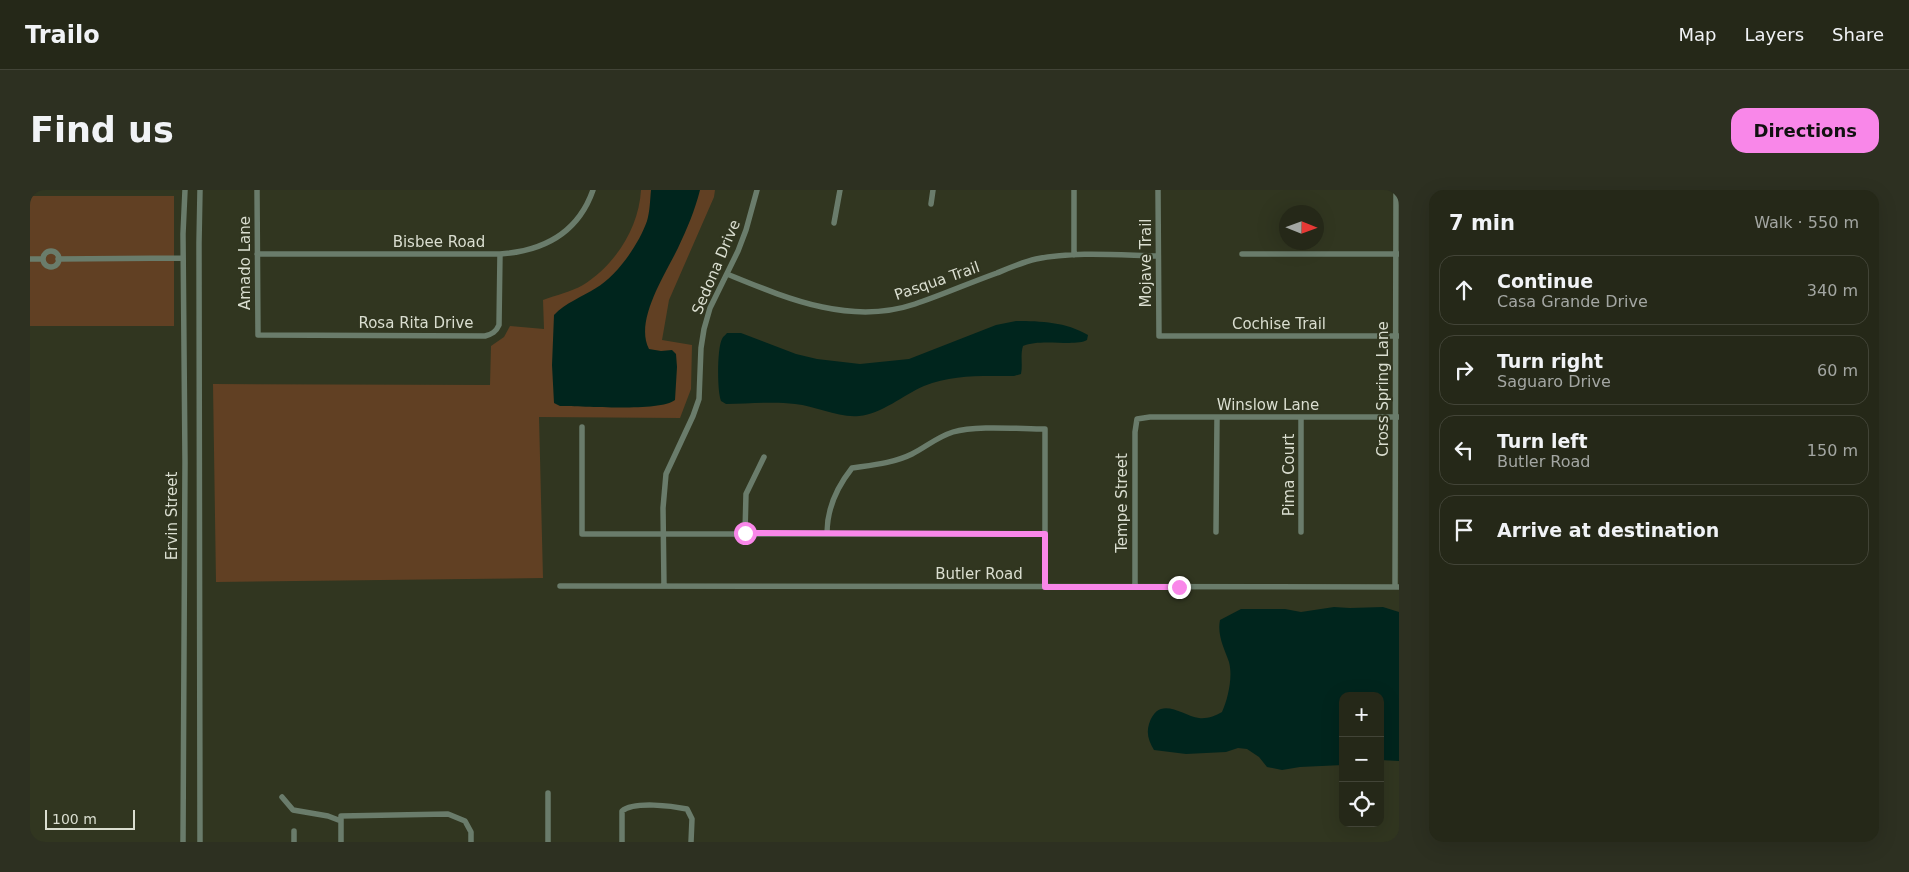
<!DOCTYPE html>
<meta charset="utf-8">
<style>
body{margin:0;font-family:"DejaVu Sans",sans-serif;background:#2d3021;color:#f1f3f6}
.controls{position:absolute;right:15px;bottom:15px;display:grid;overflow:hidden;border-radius:10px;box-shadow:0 5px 20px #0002}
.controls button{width:45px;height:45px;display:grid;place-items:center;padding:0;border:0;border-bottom:1px solid #424437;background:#252818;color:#f1f3f6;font:25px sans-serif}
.compass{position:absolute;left:1249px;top:15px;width:45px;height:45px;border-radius:50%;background:#252818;box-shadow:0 5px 20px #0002;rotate:91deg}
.scale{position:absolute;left:15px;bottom:12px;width:90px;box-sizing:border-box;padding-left:5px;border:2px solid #daded0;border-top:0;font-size:14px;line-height:18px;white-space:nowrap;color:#daded0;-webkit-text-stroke:4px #313620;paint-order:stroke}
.stop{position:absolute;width:15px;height:15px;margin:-11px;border:4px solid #f987e9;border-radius:50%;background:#fff}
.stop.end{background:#f987e9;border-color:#fff;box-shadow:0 1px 5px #0008}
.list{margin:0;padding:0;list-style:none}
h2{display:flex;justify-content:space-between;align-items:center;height:65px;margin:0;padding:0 20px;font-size:21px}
h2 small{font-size:16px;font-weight:400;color:#a3a6a2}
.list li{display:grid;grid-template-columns:32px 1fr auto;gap:15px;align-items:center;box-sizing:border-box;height:70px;margin:0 10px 10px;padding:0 10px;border:1px solid #424437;border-radius:15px}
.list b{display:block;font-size:19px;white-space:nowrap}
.list p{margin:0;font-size:16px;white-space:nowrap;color:#a3a6a2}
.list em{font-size:16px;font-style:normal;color:#a3a6a2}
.icon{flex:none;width:28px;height:28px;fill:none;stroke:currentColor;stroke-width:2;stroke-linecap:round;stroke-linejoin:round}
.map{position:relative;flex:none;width:1369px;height:652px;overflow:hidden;border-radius:15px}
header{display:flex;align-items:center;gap:30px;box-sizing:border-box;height:70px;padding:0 25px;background:#252818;border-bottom:1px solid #424437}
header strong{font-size:24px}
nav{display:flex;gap:28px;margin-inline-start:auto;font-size:18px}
.intro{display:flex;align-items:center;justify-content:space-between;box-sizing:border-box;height:120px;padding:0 30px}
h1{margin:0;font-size:35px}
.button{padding:12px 22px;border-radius:15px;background:#f987e9;color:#111;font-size:18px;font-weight:700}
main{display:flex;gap:30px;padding:0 30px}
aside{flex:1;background:#252818;border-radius:15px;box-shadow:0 5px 20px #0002}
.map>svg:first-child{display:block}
.green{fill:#614023}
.water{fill:#00251d}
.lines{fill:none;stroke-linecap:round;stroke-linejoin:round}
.street{stroke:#6a7c6b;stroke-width:5.5}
.route{stroke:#f987e9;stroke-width:6}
.labels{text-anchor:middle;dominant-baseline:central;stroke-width:4;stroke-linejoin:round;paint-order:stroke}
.street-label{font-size:15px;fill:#daded0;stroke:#313620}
</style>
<header>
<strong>Trailo</strong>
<nav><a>Map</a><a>Layers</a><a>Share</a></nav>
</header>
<div class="intro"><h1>Find us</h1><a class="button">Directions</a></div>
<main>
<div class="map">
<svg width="1369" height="652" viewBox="0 0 1369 652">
<rect width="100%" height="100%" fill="#313620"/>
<!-- green -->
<path class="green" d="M 611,0 L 685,0 L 684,7 L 639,110 L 632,150 L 662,155 L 661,199 L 650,228 L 509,227 L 513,388 L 186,392 L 183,194 L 460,195 L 461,156 L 474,147 L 480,136 L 514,139 L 513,110 C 526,105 541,102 553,95 C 585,75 609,38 611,0 Z
M 0,6 L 144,6 L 144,136 L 0,136 Z"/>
<!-- water -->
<path class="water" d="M 621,0 L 670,0 C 665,20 657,39 648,58 C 636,83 604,131 619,159 L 631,161 L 642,160 L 646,164 L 647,177 L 645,210 C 630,222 553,216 530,216 L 524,213 L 522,175 L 524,125 C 535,113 552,107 566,98 C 587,86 609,54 617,31 C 620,21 620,10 621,0 Z
M 986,131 C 1011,131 1036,132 1058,145 L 1057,150 C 1045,157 1011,148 993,156 C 990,166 993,174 991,184 L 984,186 C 954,186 923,184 894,196 C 873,205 852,224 829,226 C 808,228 786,216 765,214 C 743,211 719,214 696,214 L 691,211 C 687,201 687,158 692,149 C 693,146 696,145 697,143 L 711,143 L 766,164 L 787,169 L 830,174 L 879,169 L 966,135 Z
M 1304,417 L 1320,418 L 1353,417 L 1369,422 L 1369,571 L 1350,570 L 1350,506 L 1313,506 L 1313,575 L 1270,577 L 1252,580 L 1237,577 L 1229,567 L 1217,559 L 1208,558 L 1196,562 L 1156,564 L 1124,560 C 1119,552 1116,544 1119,534 C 1129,504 1152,526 1169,528 C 1177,529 1185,526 1192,522 C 1198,509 1203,487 1199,472 C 1194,458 1187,445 1190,430 L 1211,419 L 1255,419 L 1271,422 Z"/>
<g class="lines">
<!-- street -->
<path class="street" d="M 170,0 L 169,53 L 170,652
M 227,0 L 228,145 L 455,146 C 462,144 466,142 469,135 L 470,64
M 1044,0 L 1044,65
M 1128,0 L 1129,146 L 1369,146
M 901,14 L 903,0
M 804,33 L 810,0
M13 69a8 8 0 1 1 16 0a8 8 0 1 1-16 0Z
M 227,64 L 470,64 C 513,61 548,43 563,0
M 1212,64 L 1369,64
M 0,69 L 13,69
M 28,69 L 153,68
M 697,84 C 756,108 820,136 885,114 C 912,105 939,93 967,83 C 979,78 993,72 1006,69 C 1045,61 1088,65 1128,66
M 1271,228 L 1271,342
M 552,237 L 552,344 L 1015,344
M 1186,342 L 1187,228
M 715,343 L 716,304 L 734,267
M 797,343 C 797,319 807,297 822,278 C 842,275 864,273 882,264 C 896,257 907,247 923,242 C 946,235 990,239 1015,239 L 1015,397
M 530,396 L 1369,397
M 634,396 L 633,318 L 636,284 L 663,226 L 669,209 L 671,158 L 674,139 L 680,118 L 708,61 L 716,40 L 727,0
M 1105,397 L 1105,242 L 1107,229 L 1120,227 L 1369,227
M 1365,397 L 1366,0
M 252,607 L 263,620 L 298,626 L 311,631
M 153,652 L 155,272 L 153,44 L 155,0
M 264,652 L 264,641
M 311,652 L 311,626 L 418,624 L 435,631 L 441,642 L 441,652
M 518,652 L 518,603
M 592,652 L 592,621 C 604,611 643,616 657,619 L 662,629 L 661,652"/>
</g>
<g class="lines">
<!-- route -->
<path class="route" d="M 715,343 L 1015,344 L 1015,397 L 1149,397"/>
</g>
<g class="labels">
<!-- street labels -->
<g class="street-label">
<text x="409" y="52">Bisbee Road</text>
<text transform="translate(215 73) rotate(-90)">Amado Lane</text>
<text transform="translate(1116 73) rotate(-90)">Mojave Trail</text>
<text transform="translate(686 77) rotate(-67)">Sedona Drive</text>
<text transform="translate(907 91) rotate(-19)">Pasqua Trail</text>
<text x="386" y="133">Rosa Rita Drive</text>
<text x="1249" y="134">Cochise Trail</text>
<text transform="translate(1353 199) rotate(-90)">Cross Spring Lane</text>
<text x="1238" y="215">Winslow Lane</text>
<text transform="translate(1259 285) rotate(-90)">Pima Court</text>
<text transform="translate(1092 313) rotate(-90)">Tempe Street</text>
<text transform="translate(142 326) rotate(-90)">Ervin Street</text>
<text x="949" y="384">Butler Road</text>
</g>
</g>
</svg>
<div class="controls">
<button>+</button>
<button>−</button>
<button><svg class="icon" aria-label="locate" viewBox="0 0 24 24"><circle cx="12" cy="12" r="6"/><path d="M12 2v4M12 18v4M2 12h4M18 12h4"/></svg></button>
</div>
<svg class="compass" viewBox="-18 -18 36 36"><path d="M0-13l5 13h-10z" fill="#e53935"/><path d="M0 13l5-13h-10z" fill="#a3a6a2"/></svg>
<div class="scale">100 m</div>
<div class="stop" style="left:715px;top:343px"></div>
<div class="stop end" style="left:1149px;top:397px"></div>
</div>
<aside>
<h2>7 min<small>Walk · 550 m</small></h2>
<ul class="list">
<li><svg class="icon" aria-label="ahead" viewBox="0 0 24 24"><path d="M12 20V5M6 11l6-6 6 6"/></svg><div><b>Continue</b><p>Casa Grande Drive</p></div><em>340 m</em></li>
<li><svg class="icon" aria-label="right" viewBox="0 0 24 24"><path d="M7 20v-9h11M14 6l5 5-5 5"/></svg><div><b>Turn right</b><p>Saguaro Drive</p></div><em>60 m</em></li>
<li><svg class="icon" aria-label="left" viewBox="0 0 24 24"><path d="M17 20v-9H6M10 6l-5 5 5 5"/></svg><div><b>Turn left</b><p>Butler Road</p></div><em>150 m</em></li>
<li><svg class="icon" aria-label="arrive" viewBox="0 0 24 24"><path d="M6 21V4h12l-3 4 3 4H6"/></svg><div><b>Arrive at destination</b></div></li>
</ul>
</aside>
</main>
